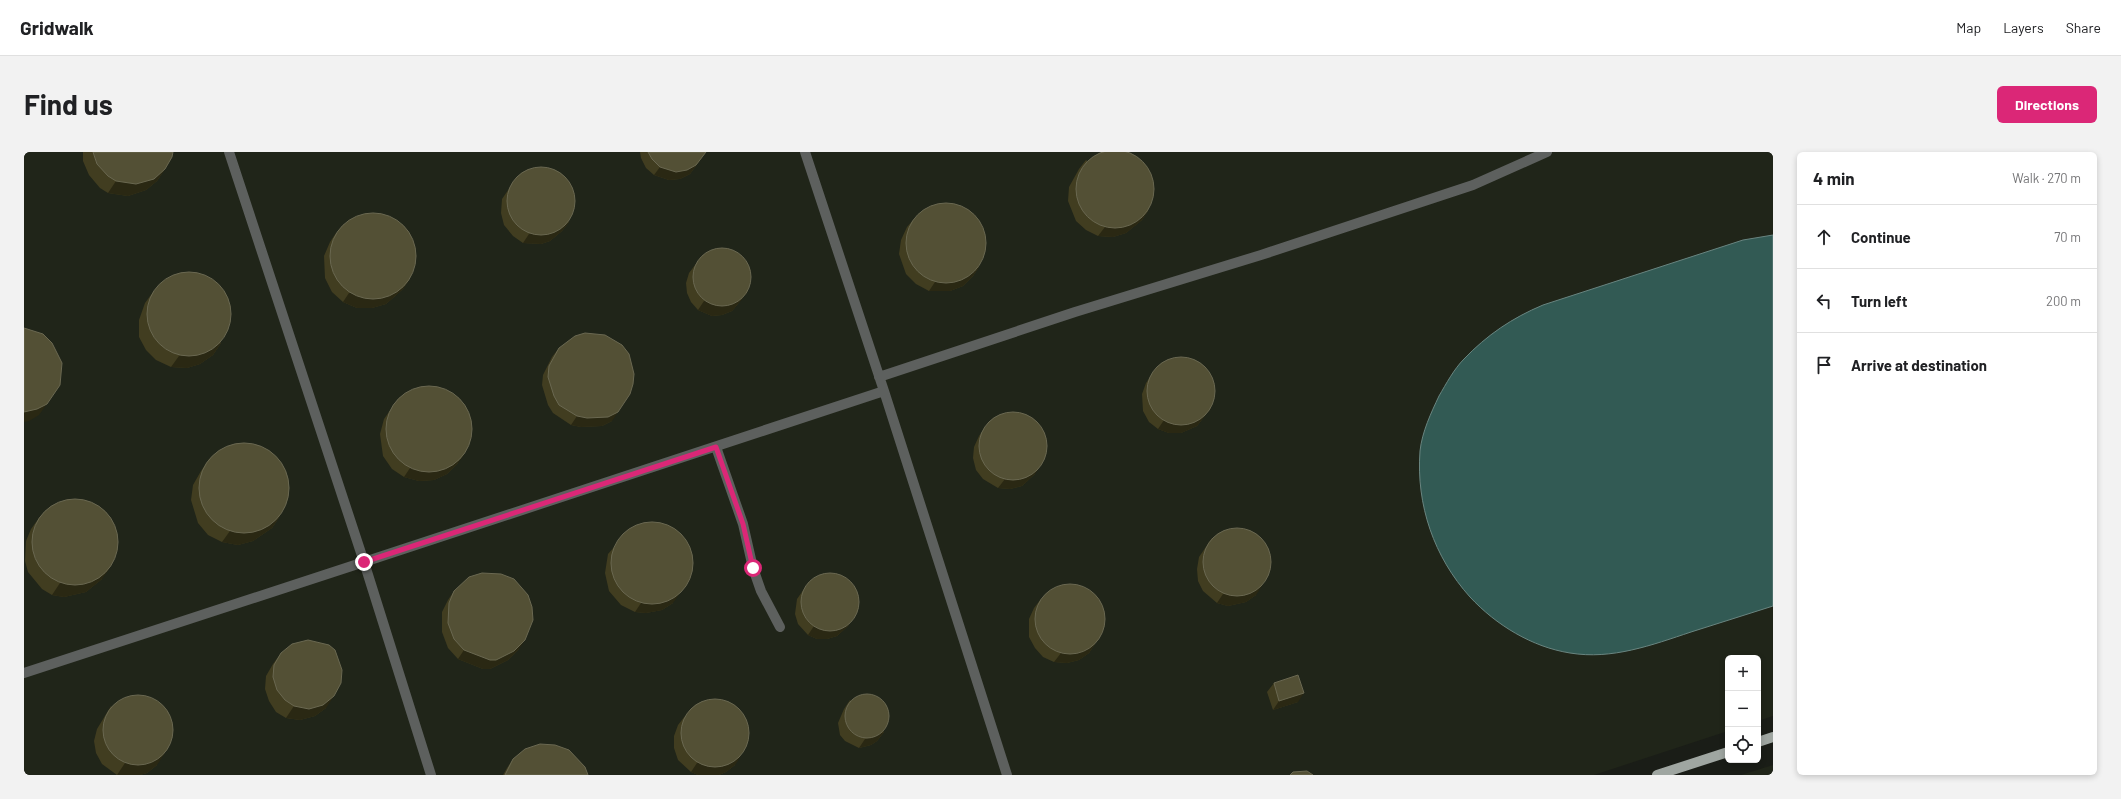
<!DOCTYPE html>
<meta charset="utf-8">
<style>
body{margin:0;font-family:Barlow,sans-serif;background:#f2f2f2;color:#202124}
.controls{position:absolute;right:12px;bottom:12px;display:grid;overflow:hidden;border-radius:6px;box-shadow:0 2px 6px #0003}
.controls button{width:36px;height:36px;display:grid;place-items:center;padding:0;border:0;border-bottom:1px solid #e0e0e0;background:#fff;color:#202124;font:20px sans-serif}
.stop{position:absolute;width:12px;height:12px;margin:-9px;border:3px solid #db2777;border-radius:50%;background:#fff}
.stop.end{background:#db2777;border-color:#fff;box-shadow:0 1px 4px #0008}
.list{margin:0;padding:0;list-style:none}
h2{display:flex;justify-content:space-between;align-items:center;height:52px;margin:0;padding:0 16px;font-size:17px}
h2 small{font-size:13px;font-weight:400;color:#757577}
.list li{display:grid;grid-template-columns:26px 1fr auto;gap:12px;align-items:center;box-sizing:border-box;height:64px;padding:0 16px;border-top:1px solid #e0e0e0}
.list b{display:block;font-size:15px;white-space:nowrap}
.list em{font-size:13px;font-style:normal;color:#757577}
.icon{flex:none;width:22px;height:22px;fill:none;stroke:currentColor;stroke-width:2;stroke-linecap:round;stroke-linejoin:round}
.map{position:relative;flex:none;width:1749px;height:623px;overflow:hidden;border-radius:6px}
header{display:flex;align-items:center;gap:24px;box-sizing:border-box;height:56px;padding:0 20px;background:#fff;border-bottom:1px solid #e0e0e0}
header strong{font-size:19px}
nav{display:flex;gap:22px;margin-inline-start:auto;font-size:14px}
.intro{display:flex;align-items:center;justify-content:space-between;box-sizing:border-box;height:96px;padding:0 24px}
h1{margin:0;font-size:28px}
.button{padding:10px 18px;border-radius:6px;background:#db2777;color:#fff;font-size:14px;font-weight:700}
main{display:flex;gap:24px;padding:0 24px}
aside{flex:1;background:#fff;border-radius:6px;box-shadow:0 2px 6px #0003}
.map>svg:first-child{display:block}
.built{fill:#202519}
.water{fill:#325a54;stroke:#698580}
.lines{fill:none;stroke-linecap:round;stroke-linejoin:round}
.minor{stroke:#5d605e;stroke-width:10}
.major{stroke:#9fa6a1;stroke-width:10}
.wall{fill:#413d20}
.shaded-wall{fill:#2a2813}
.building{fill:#535035;stroke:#6a6851}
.route{stroke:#db2777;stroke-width:5}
</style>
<header>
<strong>Gridwalk</strong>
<nav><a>Map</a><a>Layers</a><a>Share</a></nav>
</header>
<div class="intro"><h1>Find us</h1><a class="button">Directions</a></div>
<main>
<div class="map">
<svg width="1749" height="623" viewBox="0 0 1749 623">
<rect width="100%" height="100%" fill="#1a1d17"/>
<!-- built -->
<path class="built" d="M 0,0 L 1749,0 L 1749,564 L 1734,569 L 1734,506 L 1704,506 L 1704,579 L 1570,623 L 0,623 Z
M 1749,613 L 1749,623 L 1717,623 Z"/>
<!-- water -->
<path class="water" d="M 1749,83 L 1749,454 C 1722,463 1694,471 1667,480 C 1628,493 1588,508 1546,501 C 1508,495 1472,473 1446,445 C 1410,405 1392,353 1396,299 C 1398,280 1407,261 1415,244 C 1422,232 1430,217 1440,207 C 1463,183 1488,166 1519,153 L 1719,88 Z"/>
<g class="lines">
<!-- minor -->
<path class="minor" d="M 855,225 L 1051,160 L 1237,103 L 1449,33 L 1523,0
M 860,239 L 983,623
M 692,295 L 719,372 L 729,416 L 737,439 L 756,475
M 0,521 L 340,410 L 205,0
M 407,623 L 340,410 L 860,239 L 781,0"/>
<!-- major -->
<path class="major" d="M 1734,590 L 1749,585
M 1633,623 L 1704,600"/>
</g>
<!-- wall -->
<path class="wall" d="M 59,0 L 149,0 L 141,17 L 133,29 L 122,38 L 104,44 L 84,41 L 76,36 L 65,23 L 59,9 Z
M 616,0 L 682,0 L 666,22 L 656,27 L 645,28 L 630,23 L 622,16 L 617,6 Z
M 1062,8 L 1124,59 L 1118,68 L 1102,81 L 1089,85 L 1074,84 L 1062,78 L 1052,69 L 1044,49 L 1045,35 L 1055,17 Z
M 493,25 L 545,70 L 538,79 L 526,89 L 517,92 L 499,91 L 489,84 L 480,73 L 477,61 L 478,47 Z
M 890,67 L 955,115 L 949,124 L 939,134 L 926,139 L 905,139 L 892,132 L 882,122 L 875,102 L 877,88 L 883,75 Z
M 312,81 L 385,128 L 379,137 L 362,152 L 348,156 L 333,156 L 319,150 L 308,140 L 301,126 L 300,104 L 306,90 Z
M 678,104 L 724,139 L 718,147 L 708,159 L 698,163 L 688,164 L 674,158 L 667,150 L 663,141 L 662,131 L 665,121 Z
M 129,140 L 197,191 L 189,203 L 176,212 L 163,216 L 147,215 L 132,208 L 122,198 L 115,185 L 115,168 L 121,151 Z
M 535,196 L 588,269 L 578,274 L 557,275 L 547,273 L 529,261 L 524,253 L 518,233 L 519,223 L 528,205 Z
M 1128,222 L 1187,256 L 1173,274 L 1157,281 L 1145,281 L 1134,277 L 1125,270 L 1119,259 L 1118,242 L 1122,231 Z
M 375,246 L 434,311 L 423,322 L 410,328 L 395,329 L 380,325 L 368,317 L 359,304 L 356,282 L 360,267 Z
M 961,275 L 1011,322 L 998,334 L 986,337 L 974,336 L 959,327 L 952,318 L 949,306 L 950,295 L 955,284 Z
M 185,307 L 256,364 L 248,376 L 229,389 L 214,393 L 198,390 L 184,383 L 174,371 L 167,348 L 169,333 L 177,319 Z
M 15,366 L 78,427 L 62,440 L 40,445 L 28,443 L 18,437 L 4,420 L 1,409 L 2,389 L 7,377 Z
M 1188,386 L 1232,443 L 1222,450 L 1204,454 L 1193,451 L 1179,439 L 1174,429 L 1173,417 L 1175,405 Z
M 591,394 L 649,451 L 638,458 L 622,461 L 611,460 L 597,453 L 585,439 L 581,421 L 584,402 Z
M 785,430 L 830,465 L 824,474 L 813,484 L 803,487 L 793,487 L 784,483 L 774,472 L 771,462 L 773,447 Z
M 430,439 L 495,497 L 484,508 L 466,517 L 459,517 L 434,507 L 424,496 L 418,480 L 418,460 L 424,448 Z
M 1017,447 L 1071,492 L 1065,501 L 1055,508 L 1043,511 L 1030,510 L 1019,505 L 1011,496 L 1005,485 L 1005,467 L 1010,456 Z
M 257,501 L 302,556 L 291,564 L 276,568 L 262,566 L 252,560 L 245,549 L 241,537 L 242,524 L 249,512 Z
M 1250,531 L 1274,550 L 1249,558 L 1243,540 Z
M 826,548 L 860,580 L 853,589 L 847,593 L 835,596 L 821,589 L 816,583 L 814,571 L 820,557 Z
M 87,554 L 133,613 L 123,621 L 116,623 L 93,623 L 78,612 L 72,601 L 70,589 L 73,577 Z
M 661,564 L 711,613 L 702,620 L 695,623 L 674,623 L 667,620 L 654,608 L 650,596 L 650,584 L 654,573 Z
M 489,607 L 564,623 L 479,623 L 483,616 Z"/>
<!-- shaded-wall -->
<path class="shaded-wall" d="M 682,0 L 666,22 L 656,27 L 645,28 L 630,23 L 636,15 Z
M 141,17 L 133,29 L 122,38 L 104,44 L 84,41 L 92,29 Z
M 1124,59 L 1118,68 L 1102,81 L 1089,85 L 1074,84 L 1081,75 Z
M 545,70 L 538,79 L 526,89 L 517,92 L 499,91 L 505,82 Z
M 955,115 L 949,124 L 939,134 L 926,139 L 905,139 L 911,130 Z
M 385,128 L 379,137 L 362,152 L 348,156 L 333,156 L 319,150 L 325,141 Z
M 724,139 L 718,147 L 708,159 L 698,163 L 688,164 L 674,158 L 680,149 Z
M 197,191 L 189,203 L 176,212 L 163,216 L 147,215 L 155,204 Z
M 36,233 L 15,263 L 5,269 L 0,270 L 0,260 Z
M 1187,256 L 1173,274 L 1157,281 L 1145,281 L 1134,277 L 1140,268 Z
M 594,260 L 588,269 L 578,274 L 557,275 L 547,273 L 553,264 Z
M 440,303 L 434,311 L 423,322 L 410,328 L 395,329 L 380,325 L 386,316 Z
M 1017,313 L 1011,322 L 998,334 L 986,337 L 974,336 L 981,327 Z
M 256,364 L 248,376 L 229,389 L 214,393 L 198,390 L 206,379 Z
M 86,416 L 78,427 L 62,440 L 40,445 L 28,443 L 36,431 Z
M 666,427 L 649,451 L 638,458 L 622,461 L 611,460 L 617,451 Z
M 1238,434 L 1232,443 L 1222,450 L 1204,454 L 1193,451 L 1199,442 Z
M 830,465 L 824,474 L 813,484 L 803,487 L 793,487 L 784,483 L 790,474 Z
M 501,488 L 495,497 L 484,508 L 466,517 L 459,517 L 434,507 L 440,498 Z
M 1071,492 L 1065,501 L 1055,508 L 1043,511 L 1030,510 L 1037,501 Z
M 1280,541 L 1274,550 L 1249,558 L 1255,549 Z
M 310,544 L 302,556 L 291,564 L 276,568 L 262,566 L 270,554 Z
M 860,580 L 853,589 L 847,593 L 835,596 L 841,587 Z
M 141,601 L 133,613 L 123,621 L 116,623 L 93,623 L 101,611 Z
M 717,604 L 711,613 L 702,620 L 695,623 L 674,623 L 667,620 L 673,611 Z"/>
<!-- building -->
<path class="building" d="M1052 37a39 39 0 1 1 78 0a39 39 0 1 1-78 0Z
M 69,0 L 149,0 L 148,5 L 141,17 L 130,27 L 112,32 L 92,29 L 84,24 L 73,12 Z
M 624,0 L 682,0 L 672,13 L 663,18 L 652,20 L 636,15 L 628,7 Z
M483 49a34 34 0 1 1 68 0a34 34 0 1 1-68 0Z
M882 91a40 40 0 1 1 80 0a40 40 0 1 1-80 0Z
M306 104a43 43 0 1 1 86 0a43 43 0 1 1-86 0Z
M669 125a29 29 0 1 1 58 0a29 29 0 1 1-58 0Z
M123 162a42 42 0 1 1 84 0a42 42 0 1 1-84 0Z
M 0,176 L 19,182 L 28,191 L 38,211 L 36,233 L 23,252 L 13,257 L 0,260 Z
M 561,181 L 581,183 L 598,193 L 605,202 L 610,222 L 609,232 L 606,242 L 594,260 L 584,265 L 563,266 L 553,264 L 535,253 L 530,244 L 524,225 L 525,214 L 535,196 L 551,184 Z
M1123 239a34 34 0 1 1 68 0a34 34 0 1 1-68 0Z
M362 277a43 43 0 1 1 86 0a43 43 0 1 1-86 0Z
M955 294a34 34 0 1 1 68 0a34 34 0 1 1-68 0Z
M175 336a45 45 0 1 1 90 0a45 45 0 1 1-90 0Z
M8 390a43 43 0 1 1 86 0a43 43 0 1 1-86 0Z
M587 411a41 41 0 1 1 82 0a41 41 0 1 1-82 0Z
M1179 410a34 34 0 1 1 68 0a34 34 0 1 1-68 0Z
M 458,421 L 477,422 L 490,427 L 504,443 L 508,455 L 509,468 L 501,488 L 490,499 L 472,508 L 466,508 L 440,498 L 430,487 L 424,471 L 425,451 L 430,439 L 445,425 Z
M777 450a29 29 0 1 1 58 0a29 29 0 1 1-58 0Z
M1011 467a35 35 0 1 1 70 0a35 35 0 1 1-70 0Z
M 284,488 L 305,493 L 311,498 L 318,518 L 317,531 L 310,544 L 299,553 L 285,557 L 270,554 L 261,548 L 253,538 L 249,525 L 250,513 L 257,501 L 268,492 Z
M 1274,523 L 1280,541 L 1255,549 L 1250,531 Z
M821 564a22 22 0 1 1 44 0a22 22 0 1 1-44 0Z
M79 578a35 35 0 1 1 70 0a35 35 0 1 1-70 0Z
M657 581a34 34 0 1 1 68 0a34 34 0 1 1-68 0Z
M 516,592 L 531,593 L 545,598 L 561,615 L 564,623 L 481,623 L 489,607 L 501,597 Z
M 1283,619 L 1289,623 L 1266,623 L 1269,620 Z"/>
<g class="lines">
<!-- route -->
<path class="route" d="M 340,410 L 692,295 L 719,372 L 729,416"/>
</g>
</svg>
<div class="controls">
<button>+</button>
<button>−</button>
<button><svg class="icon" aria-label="locate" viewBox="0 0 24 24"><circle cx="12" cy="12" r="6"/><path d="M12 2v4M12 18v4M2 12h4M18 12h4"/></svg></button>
</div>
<div class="stop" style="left:729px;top:416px"></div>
<div class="stop end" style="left:340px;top:410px"></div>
</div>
<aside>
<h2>4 min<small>Walk · 270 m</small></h2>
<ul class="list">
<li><svg class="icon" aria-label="ahead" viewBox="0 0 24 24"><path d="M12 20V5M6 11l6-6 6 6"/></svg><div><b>Continue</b></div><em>70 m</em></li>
<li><svg class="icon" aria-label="left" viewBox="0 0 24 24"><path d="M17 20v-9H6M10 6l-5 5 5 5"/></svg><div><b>Turn left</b></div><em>200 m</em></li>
<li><svg class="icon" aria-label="arrive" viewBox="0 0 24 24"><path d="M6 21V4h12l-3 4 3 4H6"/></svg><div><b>Arrive at destination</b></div></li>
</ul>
</aside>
</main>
